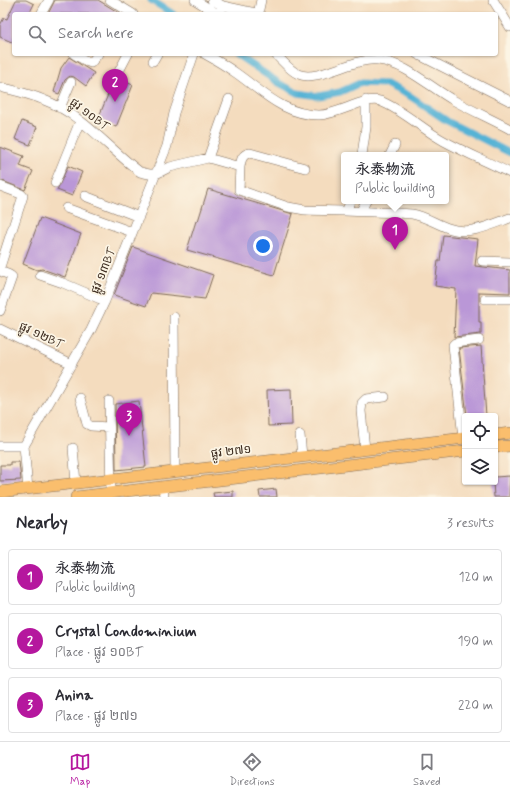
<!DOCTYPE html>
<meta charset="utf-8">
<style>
body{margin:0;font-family:Mynerve,"LXGW WenKai TC","Noto Sans Khmer",sans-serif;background:#f7f7f7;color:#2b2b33}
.controls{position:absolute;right:12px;bottom:12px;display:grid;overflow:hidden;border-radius:4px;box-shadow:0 1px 3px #0004}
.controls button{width:36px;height:36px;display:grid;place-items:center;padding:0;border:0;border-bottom:1px solid #e1e1e2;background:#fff;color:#2b2b33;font:20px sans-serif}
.you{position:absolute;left:263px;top:246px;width:14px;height:14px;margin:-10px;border:3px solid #fff;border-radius:50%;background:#1a73e8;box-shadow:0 0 0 6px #1a73e833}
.badge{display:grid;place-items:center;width:26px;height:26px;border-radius:50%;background:#b5179e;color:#fff;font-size:13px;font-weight:700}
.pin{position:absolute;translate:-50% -33px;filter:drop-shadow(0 1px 2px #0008)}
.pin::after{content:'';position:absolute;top:21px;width:14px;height:12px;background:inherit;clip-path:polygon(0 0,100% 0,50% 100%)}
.popup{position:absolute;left:341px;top:152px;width:108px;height:52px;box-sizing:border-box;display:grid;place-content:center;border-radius:4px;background:#fff;filter:drop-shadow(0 1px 3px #0005);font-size:13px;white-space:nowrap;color:#7c7c81}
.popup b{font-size:15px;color:#2b2b33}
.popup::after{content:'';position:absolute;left:50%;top:100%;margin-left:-8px;border:8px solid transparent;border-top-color:#fff}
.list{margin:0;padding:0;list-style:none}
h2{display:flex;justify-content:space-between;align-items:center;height:52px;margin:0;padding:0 16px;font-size:17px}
h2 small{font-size:13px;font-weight:400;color:#7c7c81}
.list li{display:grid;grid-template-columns:26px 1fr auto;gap:12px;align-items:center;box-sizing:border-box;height:56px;margin:0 8px 8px;padding:0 8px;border:1px solid #e1e1e2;border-radius:4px}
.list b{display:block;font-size:15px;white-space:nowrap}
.list p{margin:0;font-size:13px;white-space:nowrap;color:#7c7c81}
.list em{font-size:13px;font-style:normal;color:#7c7c81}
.icon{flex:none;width:22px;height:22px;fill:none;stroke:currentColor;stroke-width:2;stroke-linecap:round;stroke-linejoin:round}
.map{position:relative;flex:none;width:510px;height:497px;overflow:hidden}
.search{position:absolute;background:#fff;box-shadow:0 1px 3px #0004;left:12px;right:12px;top:12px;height:44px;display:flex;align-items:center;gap:10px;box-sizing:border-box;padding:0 14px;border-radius:4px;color:#7c7c81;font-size:15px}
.sheet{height:244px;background:#fff}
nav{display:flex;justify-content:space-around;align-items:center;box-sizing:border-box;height:56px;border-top:1px solid #e1e1e2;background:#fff;font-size:11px;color:#7c7c81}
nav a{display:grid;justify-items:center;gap:2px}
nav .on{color:#b5179e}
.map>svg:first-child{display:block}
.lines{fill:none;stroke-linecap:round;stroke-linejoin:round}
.canal{stroke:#57b3d5;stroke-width:7}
.building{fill:#ba97d7}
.minor-casing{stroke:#7c6856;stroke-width:10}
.major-casing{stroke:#7c6856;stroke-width:12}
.minor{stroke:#fff;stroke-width:9}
.major{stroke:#fabe6d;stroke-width:11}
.labels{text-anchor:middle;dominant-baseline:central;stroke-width:3.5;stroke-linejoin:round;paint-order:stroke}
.street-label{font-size:12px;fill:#3b2a1e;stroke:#fcf5e5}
</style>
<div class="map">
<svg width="510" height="497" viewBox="0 0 510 497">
<rect width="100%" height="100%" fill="#fcf5e5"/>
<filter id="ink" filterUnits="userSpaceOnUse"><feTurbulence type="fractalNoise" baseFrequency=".025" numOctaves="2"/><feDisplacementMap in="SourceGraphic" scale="8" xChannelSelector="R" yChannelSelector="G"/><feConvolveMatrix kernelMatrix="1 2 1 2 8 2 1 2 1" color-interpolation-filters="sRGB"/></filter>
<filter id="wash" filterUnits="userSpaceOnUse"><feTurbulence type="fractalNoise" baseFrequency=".012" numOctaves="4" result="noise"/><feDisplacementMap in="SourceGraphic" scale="16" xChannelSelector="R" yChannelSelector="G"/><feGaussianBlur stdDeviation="0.9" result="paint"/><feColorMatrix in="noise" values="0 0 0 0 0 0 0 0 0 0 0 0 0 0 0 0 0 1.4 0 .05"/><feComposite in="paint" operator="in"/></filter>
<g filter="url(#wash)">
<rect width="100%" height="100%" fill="#f4dcbe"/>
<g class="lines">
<!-- canal -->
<path class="canal" d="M 151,0 L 173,14
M 236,54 L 279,83 L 298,93 L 318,96 L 340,92 L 360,83 L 386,84 L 410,96 L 447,121 L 510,153"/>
</g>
<g id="blocks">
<!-- building -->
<path class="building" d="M 16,0 L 26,0 L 34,4 L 29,14 L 14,14 L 14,43 L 0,37 L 0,25 L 4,18 L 7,19 Z
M 55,0 L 98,0 L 121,14 L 48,14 Z
M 69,57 L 94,73 L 86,86 L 74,77 L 70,76 L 65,80 L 59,94 L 54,92 L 61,68 Z
M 114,80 L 118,81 L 121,80 L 133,85 L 116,127 L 98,119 Z
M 22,121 L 37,127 L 30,145 L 15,139 Z
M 0,147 L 24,156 L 20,166 L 33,171 L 25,190 L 0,180 Z
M 68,166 L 82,172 L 72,196 L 57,190 Z
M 208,189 L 293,214 L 274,275 L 187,250 L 196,221 L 198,221 Z
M 40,218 L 81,234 L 65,277 L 42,269 L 37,270 L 23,264 Z
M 443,235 L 478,239 L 475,266 L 510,270 L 510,293 L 479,292 L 479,322 L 481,322 L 481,334 L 454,337 L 456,289 L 435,286 L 438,261 L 440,261 Z
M 133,247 L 213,275 L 205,299 L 151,293 L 146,306 L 114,295 Z
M 481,346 L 486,416 L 467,416 L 459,348 Z
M 291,389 L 292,425 L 268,426 L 267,390 Z
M 139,401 L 146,467 L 116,470 L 115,404 Z
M 10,462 L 19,462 L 21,480 L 0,481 L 0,465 L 10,465 Z
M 510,476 L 509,497 L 494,497 L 493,482 L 495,482 L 495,477 Z
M 276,489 L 277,497 L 260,497 L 259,491 Z
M 233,491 L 233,497 L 214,497 L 213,493 Z"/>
</g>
</g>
<g filter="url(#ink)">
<use href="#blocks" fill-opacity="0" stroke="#7c6856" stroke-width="1"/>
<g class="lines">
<!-- minor casing -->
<g class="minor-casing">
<path id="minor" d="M 110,0 L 133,14
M 195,0 L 218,14
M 212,0 L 223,6
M 493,0 L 510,27
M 41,14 L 49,0
M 219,14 L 223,6 L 260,14
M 258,14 L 261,0
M 74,54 L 88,62 L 91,63 L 98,54
M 205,54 C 216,60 226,66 236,73 C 263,92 284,115 319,115 C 338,115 365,96 380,101 C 403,110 422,129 444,141 C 466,153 488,162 510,173
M 275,54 C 282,60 289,70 298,74 C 318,83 354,57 378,60 C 405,63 430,87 453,100 C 471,110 491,119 510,129
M 417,54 L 510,101
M 153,61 L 157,54
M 117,75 L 128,54
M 0,87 C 15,91 30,94 44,100 C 82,114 108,148 140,172 L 149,174 L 156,174 L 170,167 L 208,158 L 240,167 L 239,190 L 288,207 L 305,210 C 340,211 376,211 412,214 C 425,216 436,224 448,228 C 468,236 491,225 510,218
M 60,108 L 71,82
M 362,155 L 366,127 L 366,100
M 390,155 L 395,145
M 208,158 L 229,99
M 240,167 C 241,160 242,154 250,153 L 305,168
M 55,183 L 80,121
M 0,186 L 21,194 L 23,196 L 0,267
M 85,196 L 139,217
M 66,208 L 132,232
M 347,211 L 350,201
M 361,211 L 366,201
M 482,261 L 510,262
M 0,270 C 3,274 9,273 12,277 L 0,311
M 40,275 L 63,283 L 105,301
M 485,299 L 510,299
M 174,317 L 175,472
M 0,329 L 72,364
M 80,398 L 87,424 L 91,426 L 109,427
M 109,401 L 111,493
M 300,435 L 302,456
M 463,438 L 453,345 L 455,343 L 479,340
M 0,446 L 24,446
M 73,448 L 76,483
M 365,449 L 361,411 L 362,403 L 366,399 L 385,397
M 163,487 L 164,497
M 28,489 L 24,446 L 91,330 L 105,301 L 167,146 L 174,113 L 194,54"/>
</g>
<!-- major casing -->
<g class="major-casing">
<path id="major" d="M 495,435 L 510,433
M 495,447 L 510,446
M 0,492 L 465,438
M 76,497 L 465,451"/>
</g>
<!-- minor -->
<use href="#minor" class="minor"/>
<!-- major -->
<use href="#major" class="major"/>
</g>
</g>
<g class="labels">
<!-- street labels -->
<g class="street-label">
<text transform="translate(89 115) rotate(37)">ផ្លូវ ១០BT</text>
<text transform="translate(104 271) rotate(-68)">ផ្លូវ ១៣BT</text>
<text transform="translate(41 336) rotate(25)">ផ្លូវ ១២BT</text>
<text transform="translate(231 452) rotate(-7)">ផ្លូវ ២៧១</text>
</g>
</g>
</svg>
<div class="controls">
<button><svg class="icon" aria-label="locate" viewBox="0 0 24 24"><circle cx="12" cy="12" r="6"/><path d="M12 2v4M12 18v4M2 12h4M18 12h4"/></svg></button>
<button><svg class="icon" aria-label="layers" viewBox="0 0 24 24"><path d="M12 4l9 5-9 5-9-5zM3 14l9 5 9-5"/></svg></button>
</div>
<div class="you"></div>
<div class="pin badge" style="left:395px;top:250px">1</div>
<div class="popup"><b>永泰物流</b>Public building</div>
<div class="pin badge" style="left:115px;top:102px">2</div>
<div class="pin badge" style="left:129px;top:436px">3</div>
<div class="search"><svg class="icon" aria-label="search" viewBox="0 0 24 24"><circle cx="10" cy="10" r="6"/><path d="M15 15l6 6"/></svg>Search here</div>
</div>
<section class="sheet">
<h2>Nearby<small>3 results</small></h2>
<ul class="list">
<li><span class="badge">1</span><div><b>永泰物流</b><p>Public building</p></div><em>120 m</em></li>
<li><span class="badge">2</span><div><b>Crystal Condominium</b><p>Place · ផ្លូវ ១០BT</p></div><em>190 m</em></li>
<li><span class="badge">3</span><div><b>Anina</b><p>Place · ផ្លូវ ២៧១</p></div><em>220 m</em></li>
</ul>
</section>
<nav>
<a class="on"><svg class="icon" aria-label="map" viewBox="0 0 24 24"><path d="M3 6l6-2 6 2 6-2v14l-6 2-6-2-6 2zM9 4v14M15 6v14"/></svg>Map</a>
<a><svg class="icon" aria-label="directions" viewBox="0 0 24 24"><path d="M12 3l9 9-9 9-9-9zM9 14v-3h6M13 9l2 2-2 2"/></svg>Directions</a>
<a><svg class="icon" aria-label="saved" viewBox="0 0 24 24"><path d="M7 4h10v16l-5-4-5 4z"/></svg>Saved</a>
</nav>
